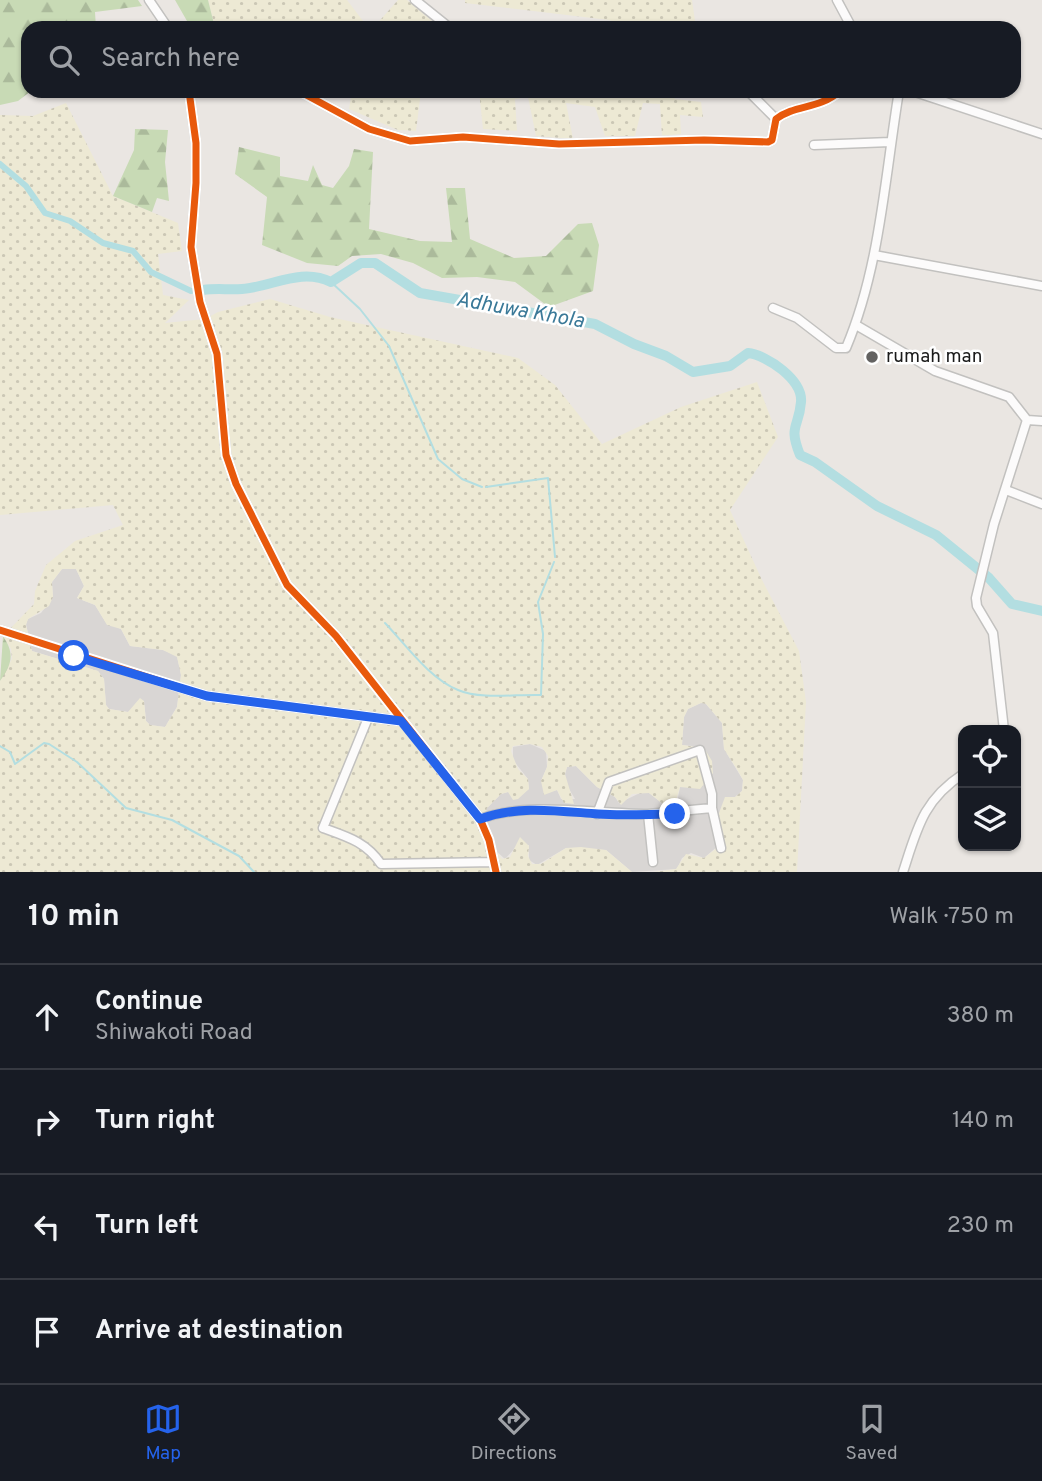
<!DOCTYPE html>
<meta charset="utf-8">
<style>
body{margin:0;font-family:Overpass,sans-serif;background:#242831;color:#f1f3f6}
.controls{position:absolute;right:21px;bottom:21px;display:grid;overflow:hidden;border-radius:14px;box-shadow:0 2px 5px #0004}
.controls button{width:63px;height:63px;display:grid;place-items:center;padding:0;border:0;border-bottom:2px solid #363941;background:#171b24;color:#f1f3f6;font:35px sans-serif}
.stop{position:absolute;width:21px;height:21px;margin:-16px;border:5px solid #2563eb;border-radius:50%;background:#fff}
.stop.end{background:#2563eb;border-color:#fff;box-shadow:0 2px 7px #0008}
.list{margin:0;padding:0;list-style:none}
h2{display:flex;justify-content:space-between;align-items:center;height:91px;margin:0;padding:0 28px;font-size:30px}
h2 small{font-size:23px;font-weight:400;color:#9ea1a6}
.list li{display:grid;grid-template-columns:46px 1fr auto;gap:21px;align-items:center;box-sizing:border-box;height:105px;padding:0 28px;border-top:2px solid #363941}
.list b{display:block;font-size:26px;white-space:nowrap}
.list p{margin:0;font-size:23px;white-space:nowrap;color:#9ea1a6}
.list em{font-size:23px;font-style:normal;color:#9ea1a6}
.icon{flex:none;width:38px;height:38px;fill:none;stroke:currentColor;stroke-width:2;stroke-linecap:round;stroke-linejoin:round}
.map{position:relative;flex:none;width:1042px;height:872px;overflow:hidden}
.search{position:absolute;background:#171b24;box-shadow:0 2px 5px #0004;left:21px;right:21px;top:21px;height:77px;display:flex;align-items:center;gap:18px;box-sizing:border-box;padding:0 24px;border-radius:21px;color:#9ea1a6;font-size:26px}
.sheet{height:511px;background:#171b24}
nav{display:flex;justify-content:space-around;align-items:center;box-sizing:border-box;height:98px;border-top:2px solid #363941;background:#171b24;font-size:19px;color:#9ea1a6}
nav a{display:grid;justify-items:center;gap:4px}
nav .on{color:#2563eb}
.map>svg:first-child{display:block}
.residential{fill:#d9d6d4}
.farmland{fill:url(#farmland-dots);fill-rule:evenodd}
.forest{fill:url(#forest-firs)}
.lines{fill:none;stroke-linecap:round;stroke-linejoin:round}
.stream{stroke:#b3dee1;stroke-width:2}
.canal{stroke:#b3dee1;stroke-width:6}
.river{stroke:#b3dee1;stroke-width:10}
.minor-casing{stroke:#c2c1bf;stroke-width:11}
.minor{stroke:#fcfbfb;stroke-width:8}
.cycleway-casing{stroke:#fff;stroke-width:11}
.cycleway{stroke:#e8590c;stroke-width:7}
.route{stroke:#2563eb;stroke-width:9}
.poi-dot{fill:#636261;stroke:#fff;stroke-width:2.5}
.labels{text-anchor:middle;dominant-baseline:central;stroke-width:5;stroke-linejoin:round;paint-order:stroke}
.poi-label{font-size:19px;fill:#1b1b1b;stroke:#fff;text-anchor:start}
.water-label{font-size:21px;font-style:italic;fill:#3a7998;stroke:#fff}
</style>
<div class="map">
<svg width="1042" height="872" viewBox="0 0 1042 872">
<defs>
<pattern id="farmland-dots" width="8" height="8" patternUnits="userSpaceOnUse" patternTransform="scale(1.75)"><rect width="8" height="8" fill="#ede9d4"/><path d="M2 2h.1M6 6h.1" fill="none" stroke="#cbc7b5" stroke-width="1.8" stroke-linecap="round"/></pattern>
<pattern id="forest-firs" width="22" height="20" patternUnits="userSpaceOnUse" patternTransform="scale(1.75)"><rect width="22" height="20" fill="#c8dab5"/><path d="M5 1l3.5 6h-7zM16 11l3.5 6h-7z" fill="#abba9b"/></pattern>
</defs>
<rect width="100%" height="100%" fill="#eae6e2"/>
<!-- residential -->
<path class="residential" d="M 62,569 L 76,569 L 84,586 L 77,598 L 95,605 L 105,621 L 121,629 L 130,646 L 163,650 L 177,656 L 181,675 L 177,707 L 165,727 L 150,725 L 146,721 L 144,701 L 128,712 L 109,709 L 106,705 L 104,679 L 98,671 L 32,651 L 26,624 L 28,619 L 41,613 L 53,597 L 52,582 Z
M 701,703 L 706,704 L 722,723 L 724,749 L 743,780 L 742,791 L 735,797 L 719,845 L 704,858 L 691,853 L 682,858 L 677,869 L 632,872 L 606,850 L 566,848 L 537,865 L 529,860 L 529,845 L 515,848 L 505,859 L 496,851 L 485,815 L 487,808 L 501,794 L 508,792 L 520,795 L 529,789 L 528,779 L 513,760 L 513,747 L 530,744 L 546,751 L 547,767 L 541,781 L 553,791 L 557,790 L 561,799 L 575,799 L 566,784 L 565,774 L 567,767 L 576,766 L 597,787 L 615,797 L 619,803 L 640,793 L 649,793 L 663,804 L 677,803 L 680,787 L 686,785 L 702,747 L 682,745 L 684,717 L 688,709 Z"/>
<!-- farmland -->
<path class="farmland" d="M 208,0 L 347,0 L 363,21 L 374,27 L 398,0 L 407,0 L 432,21 L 433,28 L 215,28 Z
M 465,0 L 692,0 L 696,28 L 629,28 L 609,20 L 465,3 Z
M 352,91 L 421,91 L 416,131 L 398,130 L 349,109 Z
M 479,91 L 675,91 L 675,99 L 701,102 L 703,117 L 680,115 L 681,134 L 662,136 L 660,104 L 643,103 L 635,136 L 605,136 L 595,107 L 566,103 L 573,139 L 536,136 L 528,97 L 515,99 L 517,131 L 483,129 Z
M 66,103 L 113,196 L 178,223 L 182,251 L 158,254 L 163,295 L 189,300 L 165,323 L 205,319 L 218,312 L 270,299 L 330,317 L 518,358 L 555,385 L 602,444 L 681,407 L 757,382 L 778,437 L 730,510 L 762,580 L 799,651 L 806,702 L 797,872 L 654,872 L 676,869 L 686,854 L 704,858 L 717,848 L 719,845 L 710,820 L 719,813 L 725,797 L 735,797 L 742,791 L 743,780 L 738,771 L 724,749 L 722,723 L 706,704 L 701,703 L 688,709 L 684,717 L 682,745 L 704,748 L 712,761 L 713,773 L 700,789 L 680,787 L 674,807 L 663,804 L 649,793 L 632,794 L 621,805 L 615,797 L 597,787 L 576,766 L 567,767 L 565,774 L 574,804 L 564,803 L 557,790 L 544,795 L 541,781 L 547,767 L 548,756 L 542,747 L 530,744 L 513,746 L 511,751 L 518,769 L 528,779 L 529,789 L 518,799 L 513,800 L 508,792 L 501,794 L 487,808 L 485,815 L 496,851 L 502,859 L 510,857 L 520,837 L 529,846 L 528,856 L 532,864 L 541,864 L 566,848 L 581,847 L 606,850 L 632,872 L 0,872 L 0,681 L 12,659 L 11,649 L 3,636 L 34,604 L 35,591 L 46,565 L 75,541 L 123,525 L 113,505 L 0,515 L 0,115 L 33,116 ZM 62,569 L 76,569 L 84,586 L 77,598 L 95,605 L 107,625 L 121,629 L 130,646 L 163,650 L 177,657 L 181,675 L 177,707 L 165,727 L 150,725 L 146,721 L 144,701 L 140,698 L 128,712 L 109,709 L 106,705 L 104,679 L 98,671 L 32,651 L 26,625 L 28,619 L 49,606 L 53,597 L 52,582 Z"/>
<!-- forest -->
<path class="forest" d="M 0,0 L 138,0 L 142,6 L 95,12 L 96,28 L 28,28 L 28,91 L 31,91 L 18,101 L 0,105 Z
M 175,0 L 208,0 L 215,28 L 191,28 Z
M 135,129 L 168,130 L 165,162 L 169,201 L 157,198 L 152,212 L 113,196 L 134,150 Z
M 239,147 L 280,157 L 280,176 L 308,181 L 313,165 L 322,185 L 333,188 L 349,166 L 354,149 L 373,152 L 369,229 L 420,241 L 452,242 L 446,188 L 465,188 L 470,239 L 514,258 L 546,256 L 578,224 L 592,223 L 599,245 L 593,291 L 549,307 L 515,282 L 477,277 L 442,278 L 413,263 L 381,254 L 352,256 L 338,266 L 307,263 L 262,245 L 267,197 L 235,174 Z
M 3,636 C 15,654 12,664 0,681 Z"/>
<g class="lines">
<!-- stream -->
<path class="stream" d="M 331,282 L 360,309 L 389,346 L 438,459 L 462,479 L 482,487
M 486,487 L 548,478 L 555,557
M 385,623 C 406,645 429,678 458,690 C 481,700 516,694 541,695 L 543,634 L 538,602 L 554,562
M 0,746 L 10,752 L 15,764 L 44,743 L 49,744 L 77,762 L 126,808 L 172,820 L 239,856 L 254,872"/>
<!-- canal -->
<path class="canal" d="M 0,164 L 26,186 L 45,213 L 70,221 L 103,243 L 133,251 L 151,272 L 191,291"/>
<!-- river -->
<path class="river" d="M 203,290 C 217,288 228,290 242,289 C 272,287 301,267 331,282 L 361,263 L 375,263 L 420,293 L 595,324 L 634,344 L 666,356 L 693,372 L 730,366 L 748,353 C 767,355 803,380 801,402 C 799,428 788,425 800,455 L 815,462 L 877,506 L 936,535 L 989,578 L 1012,604 L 1042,611"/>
<!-- minor casing -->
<g class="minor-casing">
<path id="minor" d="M 149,0 L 168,28
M 415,0 L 450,28
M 837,0 L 852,28
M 189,91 L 196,143 L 196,183 L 191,247 L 200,302 L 217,354 L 226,455 L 236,484 L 287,585 L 336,636 L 480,819 L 489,840 L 496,872
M 299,91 L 369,129 L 410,141 L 463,137 L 559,144 L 704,140 L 768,142 L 772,140 L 776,119 C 796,104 818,110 840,91
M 748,91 L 776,119
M 912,91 L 1042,134
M 814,145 L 890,142
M 874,255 L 1042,286
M 773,308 L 797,318 L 836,348 L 846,348 C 880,268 885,176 899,91
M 856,325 L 935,371 L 1009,397 L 1027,420 L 1042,421
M 1006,490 L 1042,504
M 0,630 L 207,696 L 401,721
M 368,718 L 323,828 C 348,837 366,842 381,864 L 494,862
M 1004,730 L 993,633 L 977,606 L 976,598 L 994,524 L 1027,420
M 597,814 L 609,782 L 700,750 L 712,794 L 712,808
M 648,814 L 712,808 L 721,848
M 480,819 C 528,801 595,814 648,814 L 653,862
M 903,872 C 917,829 923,800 963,774"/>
</g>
<!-- minor -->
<use href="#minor" class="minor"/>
<!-- cycleway casing -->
<g class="cycleway-casing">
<path id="cycleway" d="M 189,91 L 196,143 L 196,183 L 191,247 L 200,302 L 217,354 L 226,455 L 236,484 L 287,585 L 336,636 L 480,819 L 489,840 L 496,872
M 299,91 L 369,129 L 410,141 L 463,137 L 559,144 L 704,140 L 768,142 L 772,140 L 776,119 C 796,104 818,110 840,91
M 0,630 L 207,696 L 401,721"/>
</g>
<!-- cycleway -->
<use href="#cycleway" class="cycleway"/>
</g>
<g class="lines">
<!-- route -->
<path class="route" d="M 74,656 L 207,696 L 401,721 L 480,819 C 519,805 557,811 598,814 C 623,816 650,814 675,814"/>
</g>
<!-- markers -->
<circle class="poi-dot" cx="872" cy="357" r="7"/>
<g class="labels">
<!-- poi labels -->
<g class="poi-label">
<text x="886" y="357">rumah man</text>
</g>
<!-- water labels -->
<g class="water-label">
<text transform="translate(520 311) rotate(10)">Adhuwa Khola</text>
</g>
</g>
</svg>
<div class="controls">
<button><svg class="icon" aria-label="locate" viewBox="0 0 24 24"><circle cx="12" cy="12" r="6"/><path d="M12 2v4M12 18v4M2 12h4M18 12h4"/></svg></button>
<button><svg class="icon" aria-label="layers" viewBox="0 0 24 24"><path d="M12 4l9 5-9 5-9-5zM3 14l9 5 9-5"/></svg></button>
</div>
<div class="stop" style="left:74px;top:656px"></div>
<div class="stop end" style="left:675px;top:814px"></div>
<div class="search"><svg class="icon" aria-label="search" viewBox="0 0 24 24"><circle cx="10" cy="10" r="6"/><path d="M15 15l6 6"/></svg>Search here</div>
</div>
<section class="sheet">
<h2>10 min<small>Walk · 750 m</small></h2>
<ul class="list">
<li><svg class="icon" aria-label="ahead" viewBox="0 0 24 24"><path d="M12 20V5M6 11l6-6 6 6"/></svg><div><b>Continue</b><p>Shiwakoti Road</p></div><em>380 m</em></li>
<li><svg class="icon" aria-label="right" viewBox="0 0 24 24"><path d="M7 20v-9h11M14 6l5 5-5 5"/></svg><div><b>Turn right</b></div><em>140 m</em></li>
<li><svg class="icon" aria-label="left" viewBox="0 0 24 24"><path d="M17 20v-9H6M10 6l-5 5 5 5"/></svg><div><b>Turn left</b></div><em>230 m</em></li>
<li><svg class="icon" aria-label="arrive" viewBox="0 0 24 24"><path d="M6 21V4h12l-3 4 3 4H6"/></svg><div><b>Arrive at destination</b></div></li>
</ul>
</section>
<nav>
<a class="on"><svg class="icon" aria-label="map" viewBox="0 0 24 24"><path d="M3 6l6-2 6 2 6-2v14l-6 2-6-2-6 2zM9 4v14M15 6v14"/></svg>Map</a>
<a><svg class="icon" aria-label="directions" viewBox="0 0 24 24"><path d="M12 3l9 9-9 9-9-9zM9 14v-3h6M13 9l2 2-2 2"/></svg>Directions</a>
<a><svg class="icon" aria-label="saved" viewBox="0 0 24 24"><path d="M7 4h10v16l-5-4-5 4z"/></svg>Saved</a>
</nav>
